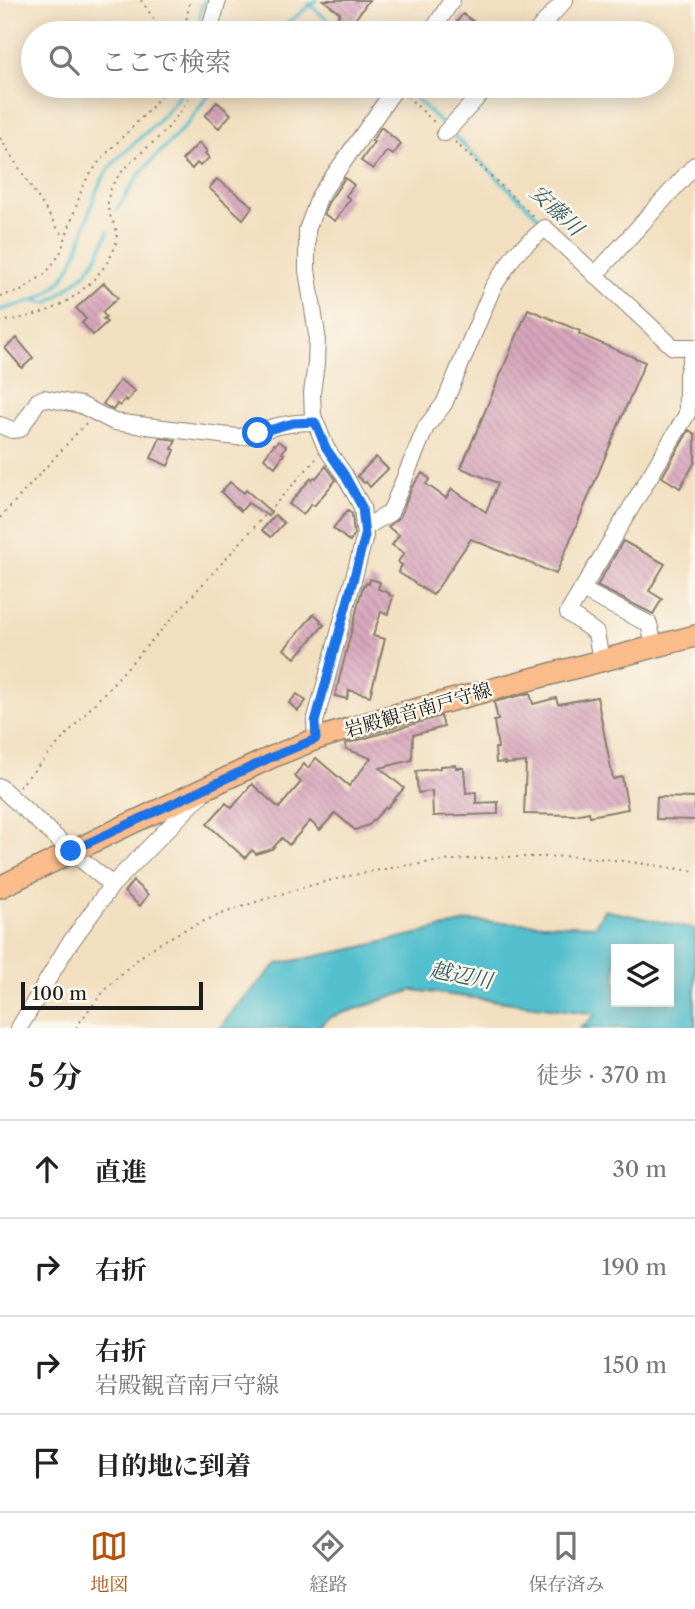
<!DOCTYPE html>
<html lang="ja">
<meta charset="utf-8">
<style>
body{margin:0;font-family:"Libre Caslon Text","Noto Serif JP",serif;background:#f6f6f6;color:#222}
.controls{position:absolute;right:21px;bottom:21px;display:grid;overflow:hidden;border-radius:0px;box-shadow:0 4px 18px #0003}
.controls button{width:63px;height:63px;display:grid;place-items:center;padding:0;border:0;border-bottom:2px solid #e0e0e0;background:#fff;color:#222;font:35px sans-serif}
.scale{position:absolute;left:21px;bottom:18px;width:182px;box-sizing:border-box;padding-left:7px;border:4px solid #1c1c1c;border-top:0;font-size:19px;line-height:24px;white-space:nowrap;color:#1c1c1c;-webkit-text-stroke:5px #fbf7ec;paint-order:stroke}
.stop{position:absolute;width:21px;height:21px;margin:-16px;border:5px solid #1a73e8;border-radius:50%;background:#fff}
.stop.end{background:#1a73e8;border-color:#fff;box-shadow:0 2px 7px #0008}
.list{margin:0;padding:0;list-style:none}
h2{display:flex;justify-content:space-between;align-items:center;height:91px;margin:0;padding:0 28px;font-size:30px}
h2 small{font-size:23px;font-weight:400;color:#767676}
.list li{display:grid;grid-template-columns:46px 1fr auto;gap:21px;align-items:center;box-sizing:border-box;height:98px;padding:0 28px;border-top:2px solid #e0e0e0}
.list b{display:block;font-size:26px;white-space:nowrap}
.list p{margin:0;font-size:23px;white-space:nowrap;color:#767676}
.list em{font-size:23px;font-style:normal;color:#767676}
.icon{flex:none;width:38px;height:38px;fill:none;stroke:currentColor;stroke-width:2;stroke-linecap:round;stroke-linejoin:round}
.map{position:relative;flex:none;width:695px;height:1028px;overflow:hidden}
.search{position:absolute;background:#fff;box-shadow:0 4px 18px #0003;left:21px;right:21px;top:21px;height:77px;display:flex;align-items:center;gap:18px;box-sizing:border-box;padding:0 24px;border-radius:38px;color:#767676;font-size:26px}
.sheet{height:483px;background:#fff}
nav{display:flex;justify-content:space-around;align-items:center;box-sizing:border-box;height:98px;border-top:2px solid #e0e0e0;background:#fff;font-size:19px;color:#767676}
nav a{display:grid;justify-items:center;gap:4px}
nav .on{color:#b45309}
.map>svg:first-child{display:block}
.water{fill:#53bfcd;stroke:#386e74;stroke-width:2;fill-rule:evenodd}
.lines{fill:none;stroke-linecap:round;stroke-linejoin:round}
.stream{stroke:#53bfcd;stroke-width:3.5}
.building{fill:url(#building-back-hatch)}
.minor-casing{stroke:#877e6e;stroke-width:18}
.major-casing{stroke:#877e6e;stroke-width:24}
.path{stroke:#877e6e;stroke-width:2;stroke-dasharray:2 5;stroke-linecap:butt}
.minor{stroke:#fff;stroke-width:16}
.major{stroke:#f9bc8a;stroke-width:21}
.route{stroke:#1a73e8;stroke-width:9}
.labels{text-anchor:middle;dominant-baseline:central;stroke-width:5;stroke-linejoin:round;paint-order:stroke}
.street-label{font-size:19px;fill:#1c1c1c;stroke:#fbf7ec}
.water-label{font-size:21px;font-style:italic;fill:#325d63;stroke:#fbf7ec}
</style>
<div class="map">
<svg width="695" height="1028" viewBox="0 0 695 1028">
<defs>
<pattern id="building-back-hatch" width="6" height="6" patternUnits="userSpaceOnUse" patternTransform="scale(1.75)"><rect width="6" height="6" fill="#d7a6bb"/><path d="M-1 5l2 2M0 0l6 6M5-1l2 2" fill="none" stroke="#b88ea0"/></pattern>
</defs>
<rect width="100%" height="100%" fill="#fbf7ec"/>
<filter id="ink" filterUnits="userSpaceOnUse"><feTurbulence type="fractalNoise" baseFrequency=".0143" numOctaves="2"/><feDisplacementMap in="SourceGraphic" scale="14" xChannelSelector="R" yChannelSelector="G"/><feConvolveMatrix kernelMatrix="1 2 1 2 8 2 1 2 1" color-interpolation-filters="sRGB"/></filter>
<filter id="wash" filterUnits="userSpaceOnUse"><feTurbulence type="fractalNoise" baseFrequency=".00686" numOctaves="4" result="noise"/><feDisplacementMap in="SourceGraphic" scale="28" xChannelSelector="R" yChannelSelector="G"/><feGaussianBlur stdDeviation="1.57" result="paint"/><feColorMatrix in="noise" values="0 0 0 0 0 0 0 0 0 0 0 0 0 0 0 0 0 1.4 0 .05"/><feComposite in="paint" operator="in"/></filter>
<g filter="url(#wash)">
<rect width="100%" height="100%" fill="#f2dfc0"/>
<!-- water -->
<path class="water" d="M 604,910 L 695,929 L 695,1028 L 580,1028 L 597,1014 L 413,990 L 331,1017 L 317,1028 L 220,1028 L 233,1010 L 277,964 L 353,949 L 471,921 L 595,926 ZM 616,949 L 669,949 L 669,1002 L 616,1002 Z"/>
<g class="lines">
<!-- stream -->
<path class="stream" d="M 309,4 L 343,33
M 198,33 L 201,8 L 205,0
M 276,33 L 316,0
M 403,86 L 444,126
M 452,134 L 545,223
M 116,210 L 142,171 L 188,123 L 207,97 L 217,86
M 34,300 L 48,303 C 61,293 76,284 87,271 C 97,260 102,246 108,232
M 0,310 C 16,305 36,302 50,291 C 84,267 83,208 106,173 C 118,155 137,142 152,127 C 164,115 176,101 185,86"/>
</g>
<g id="blocks">
<!-- building -->
<path class="building" d="M 323,0 L 369,0 L 348,29 L 336,20 L 340,13 Z
M 463,14 L 479,26 L 474,33 L 448,33 Z
M 217,102 L 231,114 L 219,128 L 205,116 Z
M 381,127 L 401,144 L 393,155 L 387,151 L 373,169 L 361,161 L 374,142 L 372,141 Z
M 199,143 L 207,151 L 205,153 L 209,158 L 200,166 L 197,163 L 192,169 L 182,160 Z
M 345,178 L 354,185 L 346,196 L 350,199 L 335,221 L 324,214 L 328,203 Z
M 217,179 L 253,206 L 243,219 L 209,188 Z
M 104,283 L 118,298 L 102,312 L 106,317 L 103,319 L 107,322 L 93,335 L 82,323 L 86,319 L 76,308 Z
M 528,309 L 580,331 L 579,334 L 645,362 L 556,574 L 471,539 L 433,595 L 398,572 L 402,565 L 398,562 L 404,553 L 392,545 L 399,535 L 388,527 L 400,517 L 412,487 L 422,473 L 430,479 L 426,484 L 446,498 L 452,489 L 486,512 L 498,483 L 461,468 Z
M 17,338 L 33,358 L 22,368 L 5,348 Z
M 120,380 L 135,391 L 127,401 L 125,399 L 120,406 L 117,404 L 113,410 L 103,404 Z
M 689,430 L 695,434 L 695,462 L 680,488 L 662,477 Z
M 160,438 L 176,440 L 172,449 L 175,450 L 168,466 L 151,458 Z
M 278,441 L 286,446 L 282,453 L 284,454 L 275,467 L 264,458 L 274,444 L 275,445 Z
M 376,457 L 388,469 L 370,487 L 366,482 L 364,483 L 357,476 Z
M 326,466 L 336,480 L 314,506 L 311,504 L 303,515 L 289,504 L 311,478 L 312,480 L 314,477 L 316,478 Z
M 230,482 L 244,493 L 246,490 L 271,512 L 268,516 L 248,503 L 241,511 L 233,504 L 221,492 Z
M 348,510 L 352,514 L 354,535 L 350,542 L 333,528 Z
M 275,515 L 284,523 L 271,537 L 262,530 Z
M 623,541 L 665,564 L 649,591 L 662,599 L 653,614 L 597,586 Z
M 370,579 L 380,582 L 378,589 L 389,593 L 389,595 L 393,596 L 388,614 L 381,612 L 373,636 L 385,639 L 370,696 L 349,690 L 347,699 L 335,696 L 363,585 L 365,586 L 366,583 L 369,584 Z
M 314,614 L 321,620 L 320,622 L 324,625 L 295,658 L 284,649 Z
M 530,693 L 533,704 L 556,698 L 558,704 L 597,697 L 613,779 L 622,777 L 628,809 L 590,816 L 589,812 L 575,815 L 524,814 L 526,762 L 505,764 L 505,762 L 496,763 L 495,748 L 498,748 L 494,721 L 498,720 L 494,702 Z
M 297,694 L 306,701 L 298,711 L 289,703 Z
M 441,716 L 444,727 L 413,735 L 412,760 L 380,768 L 404,788 L 387,808 L 386,807 L 369,825 L 355,830 L 335,813 L 320,830 L 310,821 L 289,845 L 282,838 L 272,849 L 256,854 L 252,850 L 245,858 L 207,824 L 226,803 L 232,808 L 252,784 L 279,808 L 301,782 L 294,776 L 304,764 L 308,768 L 316,758 L 349,786 L 371,758 L 346,749 L 345,744 Z
M 456,765 L 456,768 L 464,768 L 466,793 L 476,792 L 476,803 L 498,802 L 498,814 L 433,816 L 432,791 L 418,793 L 416,771 L 440,768 L 440,766 Z
M 657,797 L 695,798 L 695,820 L 656,819 Z
M 133,881 L 148,895 L 140,906 L 124,892 Z"/>
</g>
</g>
<g filter="url(#ink)">
<use href="#blocks" fill-opacity="0" stroke="#877e6e" stroke-width="2"/>
<g class="lines">
<!-- minor casing -->
<g class="minor-casing">
<path id="minor" d="M 212,21 L 218,0
M 431,33 L 452,0
M 535,33 L 565,0
M 445,133 L 488,86
M 595,275 L 695,165
M 0,425 L 12,430 L 20,429 L 38,401 L 44,398 L 81,405 L 114,422 L 237,437 C 249,437 258,432 270,428 C 285,424 299,422 315,422
M 364,528 L 390,513 L 426,427 L 444,404 L 493,287 L 516,253 L 545,228 L 673,347 L 694,347 L 687,375 L 687,414 L 568,613 L 596,633 L 601,660
M 582,590 L 649,624 L 654,646
M 316,739 L 315,722 L 365,536 L 362,507 L 344,474 L 326,448 L 313,416 L 312,393 L 316,363 L 317,335 L 307,270 L 307,230 L 320,195 L 397,86
M 0,787 L 71,851 L 112,885 L 67,947 L 19,1028
M 112,885 L 201,795"/>
</g>
<!-- major casing -->
<g class="major-casing">
<path id="major" d="M 0,887 L 121,828 L 272,757 L 316,739 L 391,716 L 695,636"/>
</g>
<!-- path -->
<path class="path" d="M 141,0 L 163,33
M 184,33 L 190,0
M 407,96 L 436,124
M 0,138 L 58,229 L 65,237
M 455,142 L 535,218
M 0,296 L 21,291 L 46,273 L 60,254 L 84,183 L 101,159 L 151,108 L 167,86
M 0,322 C 16,319 32,317 47,311 C 74,302 116,266 117,235 C 117,230 114,224 112,220 C 106,208 107,196 113,184 C 125,164 146,150 162,134 C 176,120 186,103 196,86
M 0,518 L 86,423
M 19,787 L 316,459
M 76,1028 C 96,997 130,961 162,942 C 194,923 229,911 265,899 C 355,870 441,856 536,857 C 550,857 565,856 579,857 C 618,859 656,866 695,871"/>
<!-- minor -->
<use href="#minor" class="minor"/>
<!-- major -->
<use href="#major" class="major"/>
</g>
</g>
<g class="lines" filter="url(#ink)">
<!-- route -->
<path class="route" d="M 71,851 L 272,757 L 316,739 L 315,722 L 365,536 L 362,507 L 344,474 L 326,448 L 315,422 L 293,423 L 258,433"/>
</g>
<g class="labels">
<!-- street labels -->
<g class="street-label">
<text transform="translate(418 710) rotate(-16)">岩殿観音南戸守線</text>
</g>
<!-- water labels -->
<g class="water-label">
<text transform="translate(557 210) rotate(43)">安藤川</text>
<text transform="translate(461 975) rotate(11)">越辺川</text>
</g>
</g>
</svg>
<div class="controls">
<button><svg class="icon" aria-label="layers" viewBox="0 0 24 24"><path d="M12 4l9 5-9 5-9-5zM3 14l9 5 9-5"/></svg></button>
</div>
<div class="scale">100 m</div>
<div class="stop" style="left:258px;top:433px"></div>
<div class="stop end" style="left:71px;top:851px"></div>
<div class="search"><svg class="icon" aria-label="search" viewBox="0 0 24 24"><circle cx="10" cy="10" r="6"/><path d="M15 15l6 6"/></svg>ここで検索</div>
</div>
<section class="sheet">
<h2>5 分<small>徒歩 · 370 m</small></h2>
<ul class="list">
<li><svg class="icon" aria-label="ahead" viewBox="0 0 24 24"><path d="M12 20V5M6 11l6-6 6 6"/></svg><div><b>直進</b></div><em>30 m</em></li>
<li><svg class="icon" aria-label="right" viewBox="0 0 24 24"><path d="M7 20v-9h11M14 6l5 5-5 5"/></svg><div><b>右折</b></div><em>190 m</em></li>
<li><svg class="icon" aria-label="right" viewBox="0 0 24 24"><path d="M7 20v-9h11M14 6l5 5-5 5"/></svg><div><b>右折</b><p>岩殿観音南戸守線</p></div><em>150 m</em></li>
<li><svg class="icon" aria-label="arrive" viewBox="0 0 24 24"><path d="M6 21V4h12l-3 4 3 4H6"/></svg><div><b>目的地に到着</b></div></li>
</ul>
</section>
<nav>
<a class="on"><svg class="icon" aria-label="map" viewBox="0 0 24 24"><path d="M3 6l6-2 6 2 6-2v14l-6 2-6-2-6 2zM9 4v14M15 6v14"/></svg>地図</a>
<a><svg class="icon" aria-label="directions" viewBox="0 0 24 24"><path d="M12 3l9 9-9 9-9-9zM9 14v-3h6M13 9l2 2-2 2"/></svg>経路</a>
<a><svg class="icon" aria-label="saved" viewBox="0 0 24 24"><path d="M7 4h10v16l-5-4-5 4z"/></svg>保存済み</a>
</nav>
